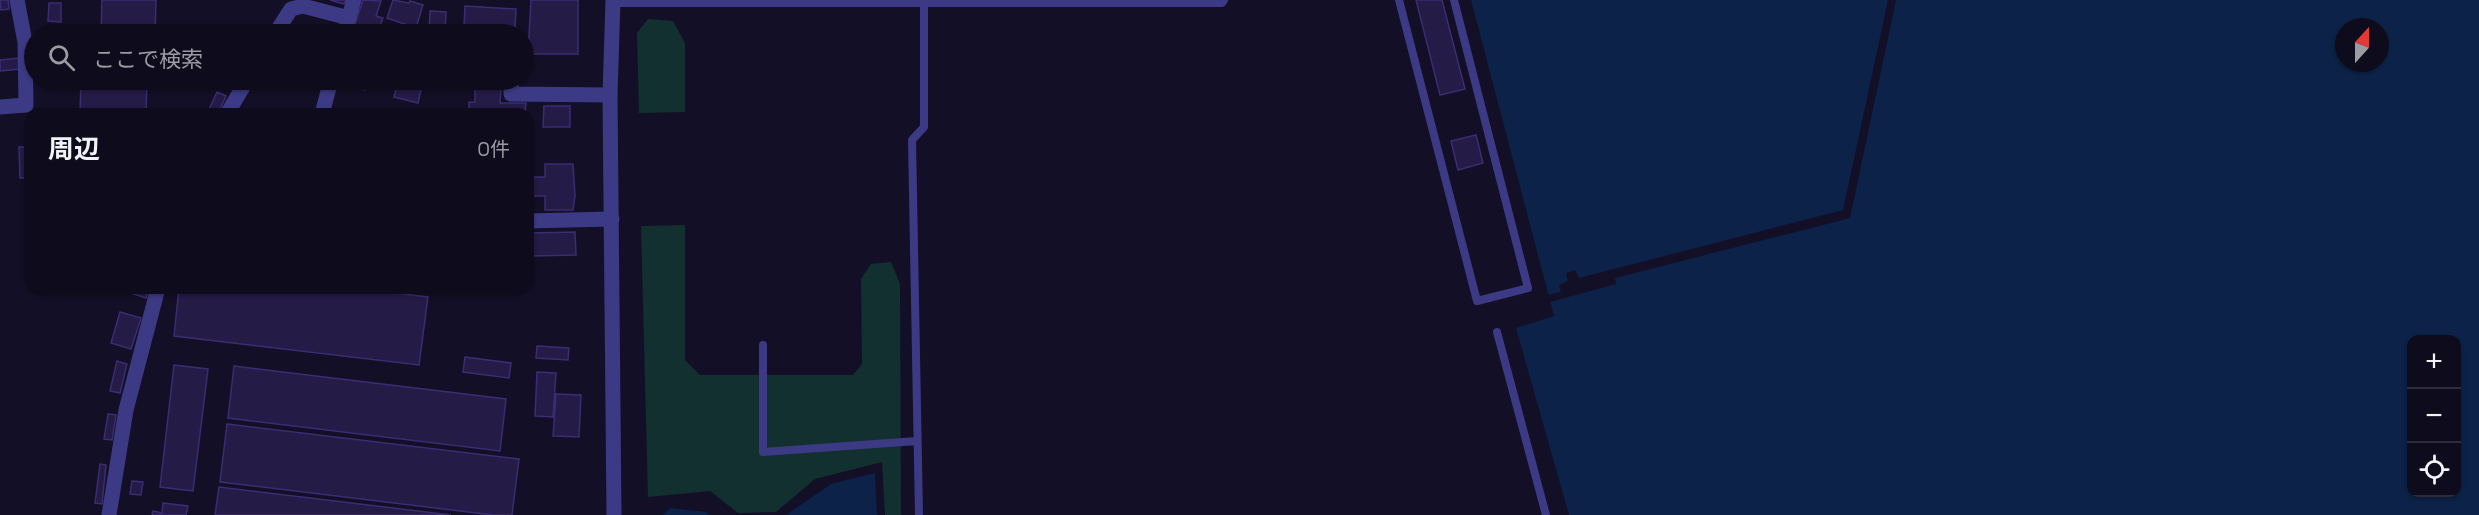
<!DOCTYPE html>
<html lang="ja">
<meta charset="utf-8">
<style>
body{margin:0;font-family:"Space Grotesk","Noto Sans JP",sans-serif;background:#1c1929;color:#f1f3f6}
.controls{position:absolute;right:18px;bottom:18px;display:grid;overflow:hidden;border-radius:12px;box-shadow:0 2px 4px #0004}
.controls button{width:54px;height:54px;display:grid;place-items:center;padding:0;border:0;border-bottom:2px solid #2e2b3b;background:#0e0b1c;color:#f1f3f6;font:30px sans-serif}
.compass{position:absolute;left:2335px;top:18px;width:54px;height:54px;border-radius:50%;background:#0e0b1c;box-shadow:0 2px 4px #0004;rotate:21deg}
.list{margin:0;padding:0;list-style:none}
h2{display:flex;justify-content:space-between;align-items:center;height:78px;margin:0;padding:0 24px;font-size:26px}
h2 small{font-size:20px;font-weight:400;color:#9b9ba3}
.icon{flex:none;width:33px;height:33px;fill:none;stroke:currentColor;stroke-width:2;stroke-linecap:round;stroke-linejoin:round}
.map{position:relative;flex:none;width:2479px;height:515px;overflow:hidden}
.search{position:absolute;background:#0e0b1c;box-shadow:0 2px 4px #0004;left:24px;top:24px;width:510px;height:66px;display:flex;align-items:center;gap:15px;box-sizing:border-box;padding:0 21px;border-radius:33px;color:#9b9ba3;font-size:22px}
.panel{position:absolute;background:#0e0b1c;box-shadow:0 2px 4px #0004;left:24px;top:108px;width:510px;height:186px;border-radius:18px}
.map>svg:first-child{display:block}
.green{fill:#12302f}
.water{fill:#0c2248;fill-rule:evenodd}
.pier{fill:#130f26}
.building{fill:#241b47;stroke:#3b2d73;stroke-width:1.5}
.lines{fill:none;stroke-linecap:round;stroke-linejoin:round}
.service{stroke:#3d3a85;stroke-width:8}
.minor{stroke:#3d3a85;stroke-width:15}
.tertiary{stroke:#3d3a85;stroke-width:15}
</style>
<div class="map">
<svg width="2479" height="515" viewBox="0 0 2479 515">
<rect width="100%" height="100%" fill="#130f26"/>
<!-- green -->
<path class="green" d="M 648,19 L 673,21 L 685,43 L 685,112 L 639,113 L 637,33 Z
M 685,225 L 685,360 L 700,375 L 853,375 L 862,364 L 861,279 L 871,264 L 891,262 L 900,284 L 901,515 L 885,515 L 882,462 L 815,479 L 776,512 L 738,513 L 710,491 L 648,497 L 641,226 Z"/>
<!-- water -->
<path class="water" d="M 1471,0 L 2479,0 L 2479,515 L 1569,515 L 1516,328 L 1554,316 ZM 2344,27 L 2380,27 L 2380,63 L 2344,63 ZM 2412,340 L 2456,340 L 2456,492 L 2412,492 Z
M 875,473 L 877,515 L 786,515 L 831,484 Z
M 670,508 L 706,512 L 710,515 L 663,515 Z"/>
<!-- pier -->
<path class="pier" d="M 1888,0 L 1896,0 L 1850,218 L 1615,278 L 1616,284 L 1550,302 L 1548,295 L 1561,292 L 1559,285 L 1568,281 L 1566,273 L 1575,270 L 1579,278 L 1843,210 Z"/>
<!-- building -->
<path class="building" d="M 0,0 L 8,0 L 9,9 L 1,10 Z
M 102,0 L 156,0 L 155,34 L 101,34 Z
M 330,0 L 346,0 L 344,4 Z
M 363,0 L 381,1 L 376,16 L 383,18 L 377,34 L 354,27 Z
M 393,0 L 409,3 L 410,1 L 423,5 L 416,28 L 387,18 Z
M 531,0 L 578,0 L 578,54 L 528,54 Z
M 1416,0 L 1442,0 L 1465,89 L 1440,95 Z
M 49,3 L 61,3 L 61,22 L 48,21 Z
M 465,6 L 516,9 L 515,28 L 464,25 Z
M 430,11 L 446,12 L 445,33 L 429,33 Z
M 386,26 L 409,32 L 408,34 L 384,34 Z
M 19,58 L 20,69 L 0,71 L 0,60 Z
M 81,80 L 147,80 L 146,114 L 80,114 Z
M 339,80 L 368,80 L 365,90 L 338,82 Z
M 398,80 L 422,85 L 418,103 L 394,97 Z
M 475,89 L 501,89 L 500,103 L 526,103 L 525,114 L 469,114 L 469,102 L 475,102 Z
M 217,92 L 226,96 L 218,114 L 207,114 Z
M 544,106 L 570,106 L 570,127 L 543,127 Z
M 1476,135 L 1483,163 L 1458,170 L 1451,141 Z
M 19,147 L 30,147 L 30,178 L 20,178 Z
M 528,163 L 533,163 L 532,177 L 545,177 L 545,164 L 573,164 L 575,196 L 573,210 L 545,210 L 545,196 L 532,196 L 532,210 L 528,209 Z
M 575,232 L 576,255 L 531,256 L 530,233 Z
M 129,288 L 149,288 L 146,298 L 128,292 Z
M 179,288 L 352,288 L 428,297 L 419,365 L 174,336 Z
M 120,312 L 141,318 L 131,349 L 111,343 Z
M 537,346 L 569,348 L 568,360 L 536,358 Z
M 465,357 L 511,363 L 509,378 L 463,372 Z
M 117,361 L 127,364 L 120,393 L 110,391 Z
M 174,365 L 208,369 L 193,491 L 160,487 Z
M 234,366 L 506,399 L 500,451 L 228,418 Z
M 537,372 L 556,373 L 553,417 L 535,416 Z
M 556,394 L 581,395 L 579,437 L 553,436 Z
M 108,414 L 116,415 L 112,440 L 104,439 Z
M 227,424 L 519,459 L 512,515 L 493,515 L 220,482 Z
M 100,464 L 106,465 L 102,504 L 95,503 Z
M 132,481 L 143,482 L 141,495 L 130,494 Z
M 219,487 L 451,515 L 215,515 Z
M 163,503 L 188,506 L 186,515 L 152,515 L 153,511 L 162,513 Z"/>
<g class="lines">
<!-- service -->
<path class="service" d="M 1399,0 L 1477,301 L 1528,288 L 1454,0
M 613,3 L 1222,3 L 1224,0
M 1497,332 L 1546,515
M 763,345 L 763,452 L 917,441
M 919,515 L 912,140 L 924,127 L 924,3"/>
<!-- minor -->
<path class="minor" d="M 275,34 L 291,9 L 303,6 L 349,18
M 344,34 L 354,0
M 511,80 L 511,94 L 610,95
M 0,107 L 26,105 L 25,42 L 17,0
M 227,114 L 247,80
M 322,114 L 331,80
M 528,221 L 612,219
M 109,515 L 126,410 L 158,288"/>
<!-- tertiary -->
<path class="tertiary" d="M 613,0 L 610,95 L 614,515"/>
</g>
</svg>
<div class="controls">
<button>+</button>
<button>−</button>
<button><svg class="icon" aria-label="locate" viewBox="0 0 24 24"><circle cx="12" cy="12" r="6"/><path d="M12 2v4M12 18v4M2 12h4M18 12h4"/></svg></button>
</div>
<svg class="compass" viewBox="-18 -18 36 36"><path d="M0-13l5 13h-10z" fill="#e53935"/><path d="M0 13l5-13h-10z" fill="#9b9ba3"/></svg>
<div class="search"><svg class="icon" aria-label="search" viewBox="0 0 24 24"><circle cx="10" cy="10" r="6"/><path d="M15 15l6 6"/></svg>ここで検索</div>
<section class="panel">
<h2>周辺<small>0件</small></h2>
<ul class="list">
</ul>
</section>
</div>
